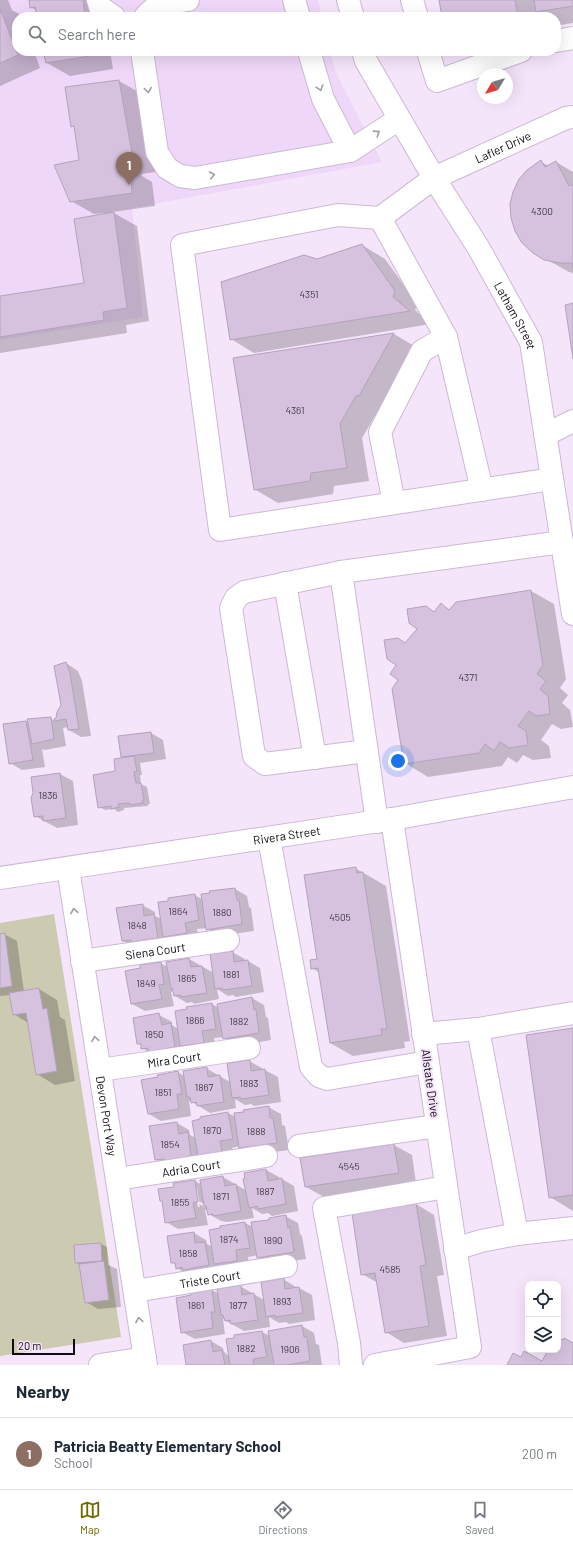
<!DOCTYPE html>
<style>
body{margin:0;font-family:Barlow,sans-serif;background:#f6f6f7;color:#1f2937}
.controls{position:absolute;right:12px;bottom:12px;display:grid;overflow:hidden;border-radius:8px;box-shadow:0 4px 16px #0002}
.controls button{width:36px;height:36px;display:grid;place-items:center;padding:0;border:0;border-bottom:1px solid #e0e1e3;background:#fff;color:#1f2937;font:20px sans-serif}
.compass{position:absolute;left:477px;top:68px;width:36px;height:36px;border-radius:50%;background:#fff;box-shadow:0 4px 16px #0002;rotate:232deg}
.scale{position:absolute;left:12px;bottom:10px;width:63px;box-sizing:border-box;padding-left:4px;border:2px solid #100a13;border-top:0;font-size:11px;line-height:14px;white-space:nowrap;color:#100a13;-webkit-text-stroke:3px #f5e5fb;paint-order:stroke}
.you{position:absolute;left:398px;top:761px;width:14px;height:14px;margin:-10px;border:3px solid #fff;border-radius:50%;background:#1a73e8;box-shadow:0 0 0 6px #1a73e833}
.badge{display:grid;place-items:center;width:26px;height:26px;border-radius:50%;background:#6f6700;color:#fff;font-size:13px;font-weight:700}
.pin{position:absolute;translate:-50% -33px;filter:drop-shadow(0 1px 2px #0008)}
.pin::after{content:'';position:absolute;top:21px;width:14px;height:12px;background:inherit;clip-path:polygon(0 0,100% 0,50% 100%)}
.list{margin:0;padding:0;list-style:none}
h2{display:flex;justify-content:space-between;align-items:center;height:52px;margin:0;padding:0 16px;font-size:17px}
h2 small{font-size:13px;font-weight:400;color:#747a83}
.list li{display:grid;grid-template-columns:26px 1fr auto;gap:12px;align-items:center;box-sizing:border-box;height:72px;padding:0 16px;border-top:1px solid #e0e1e3}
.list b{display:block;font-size:15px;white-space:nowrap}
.list p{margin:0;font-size:13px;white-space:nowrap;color:#747a83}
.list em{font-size:13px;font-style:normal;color:#747a83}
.icon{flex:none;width:22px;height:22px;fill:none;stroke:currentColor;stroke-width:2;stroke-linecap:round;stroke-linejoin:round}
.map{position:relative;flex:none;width:573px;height:1365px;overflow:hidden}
.search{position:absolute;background:#fff;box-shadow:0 4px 16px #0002;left:12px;right:12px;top:12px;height:44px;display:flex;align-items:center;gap:10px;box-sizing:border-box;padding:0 14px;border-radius:16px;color:#747a83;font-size:15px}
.sheet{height:124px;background:#fff}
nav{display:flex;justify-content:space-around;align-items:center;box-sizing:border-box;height:56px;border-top:1px solid #e0e1e3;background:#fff;font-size:11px;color:#747a83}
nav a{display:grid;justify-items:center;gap:2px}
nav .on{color:#6f6700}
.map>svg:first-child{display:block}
.built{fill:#efd7f9}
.green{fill:#cccab1}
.shadow{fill:#0003;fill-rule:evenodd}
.building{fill:#d6c2de;stroke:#b4a2bc}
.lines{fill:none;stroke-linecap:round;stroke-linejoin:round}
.minor-casing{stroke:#ccb9d4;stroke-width:24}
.minor{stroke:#fff;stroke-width:22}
.oneway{stroke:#9f9da1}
.labels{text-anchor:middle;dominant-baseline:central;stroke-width:4;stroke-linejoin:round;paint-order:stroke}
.number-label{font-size:10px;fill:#423846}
.street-label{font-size:12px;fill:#100a13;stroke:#f5e5fb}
</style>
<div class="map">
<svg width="573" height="1365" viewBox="0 0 573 1365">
<rect width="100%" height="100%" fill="#f5e5fb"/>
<!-- built -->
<path class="built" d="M 0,0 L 318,0 L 322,17 L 17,17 L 17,51 L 330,51 L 336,73 L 382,162 L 132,208 L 143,317 L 0,340 Z"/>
<!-- green -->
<path class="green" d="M 54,914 L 121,1337 L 0,1356 L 0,923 Z"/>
<!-- shadow -->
<path class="shadow" d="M 0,0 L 8,0 L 12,10 L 19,14 L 20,17 L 17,17 L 17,51 L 34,51 L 40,68 L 0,86 Z
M 30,0 L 98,0 L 106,17 L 38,17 L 37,11 L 31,7 Z
M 440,0 L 573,0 L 573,23 L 560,25 L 556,22 L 556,17 L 547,17 L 538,12 L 538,17 L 443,17 Z
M 44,51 L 110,51 L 113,69 L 70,76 L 47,63 Z
M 119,81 L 142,94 L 155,172 L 142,174 L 142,176 L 152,182 L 155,206 L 112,212 L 137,226 L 149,321 L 126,325 L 127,333 L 0,353 L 0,297 L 85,283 L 104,215 L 104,213 L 94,214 L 71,201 L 80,161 L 76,128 L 72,126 Z
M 541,162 L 549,166 L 556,162 L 573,172 L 573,273 L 569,272 L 533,252 Z
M 362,245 L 385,259 L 418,305 L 415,310 L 431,324 L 254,353 L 231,339 L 317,260 Z
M 394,334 L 416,347 L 382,408 L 379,409 L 362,438 L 369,481 L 334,486 L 333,494 L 278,503 L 254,489 L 234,359 Z
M 531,591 L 554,604 L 566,679 L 560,688 L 568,695 L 562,703 L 570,710 L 573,727 L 561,729 L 552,724 L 541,740 L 549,746 L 551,758 L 533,760 L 523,755 L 517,763 L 508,757 L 502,766 L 428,777 L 405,763 L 400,680 L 398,665 L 398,639 L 406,644 L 418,628 L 426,607 L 435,613 L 441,605 L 450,610 Z
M 66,663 L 78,671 L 82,681 L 91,736 L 81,737 L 69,730 L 68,727 L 63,728 L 66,746 L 45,750 L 42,749 L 45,767 L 22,770 L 10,763 L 4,725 L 26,722 L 29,723 L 50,718 L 54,720 L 57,719 L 63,706 Z
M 151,733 L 163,740 L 166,759 L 140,763 L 142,775 L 140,775 L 141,784 L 147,787 L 150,804 L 148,804 L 148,806 L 124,808 L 124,810 L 118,812 L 114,809 L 105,810 L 99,807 L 116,772 L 126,758 L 122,756 Z
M 60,774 L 73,781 L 78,825 L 57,828 L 35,816 L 33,778 Z
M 355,868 L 386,886 L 410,1041 L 404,1042 L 405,1048 L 353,1056 L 330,1043 L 320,973 L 312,968 L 318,960 Z
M 235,889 L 247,896 L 249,907 L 251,908 L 254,931 L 219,936 L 207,928 L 197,929 L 199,940 L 135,948 L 123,941 L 142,905 L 155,912 L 155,916 L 162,919 L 169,901 L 195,895 L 203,900 Z
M 4,934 L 17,941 L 24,992 L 39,989 L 57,1000 L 60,1017 L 65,1020 L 75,1081 L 55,1085 L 37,1074 L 28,1023 L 14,1014 L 11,995 L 0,996 L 0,935 Z
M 232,952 L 245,959 L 245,961 L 248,961 L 260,968 L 264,992 L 236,997 L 233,995 L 228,996 L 217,989 L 219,999 L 194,1004 L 192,1002 L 187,1003 L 175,996 L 174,991 L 171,992 L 174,1006 L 145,1011 L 132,1004 L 141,969 L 160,963 L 168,967 L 189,959 L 214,973 Z
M 252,998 L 264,1005 L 266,1017 L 268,1018 L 271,1040 L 236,1046 L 224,1038 L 224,1037 L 214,1038 L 216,1049 L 155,1056 L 142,1048 L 142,1046 L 138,1043 L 159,1015 L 172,1022 L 172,1025 L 178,1029 L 212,1004 L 219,1008 Z
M 573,1029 L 573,1211 L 550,1197 Z
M 249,1061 L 262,1068 L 262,1070 L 265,1070 L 278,1077 L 281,1102 L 254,1106 L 251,1104 L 245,1105 L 235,1099 L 236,1108 L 210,1113 L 192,1102 L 191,1101 L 189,1101 L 191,1116 L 161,1121 L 149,1114 L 178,1072 L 185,1077 L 206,1068 L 230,1082 Z
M 268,1107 L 281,1114 L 282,1125 L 285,1126 L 289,1150 L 253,1155 L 240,1148 L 240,1146 L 232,1148 L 234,1159 L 168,1167 L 156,1159 L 177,1123 L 189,1130 L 190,1135 L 196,1138 L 201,1117 L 228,1113 L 236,1117 Z
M 394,1145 L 412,1155 L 416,1183 L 324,1197 L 306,1187 Z
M 266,1170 L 279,1177 L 279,1180 L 282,1179 L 294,1186 L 298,1211 L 272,1216 L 268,1213 L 262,1214 L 252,1208 L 254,1218 L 227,1222 L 221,1221 L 209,1214 L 208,1209 L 205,1210 L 208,1225 L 178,1229 L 166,1222 L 175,1188 L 195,1181 L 202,1185 L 223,1177 L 247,1191 ZM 195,1188 L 197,1188 L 199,1201 L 205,1205 L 205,1207 L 199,1204 L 200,1207 L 198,1207 L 197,1203 L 193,1200 Z
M 416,1204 L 434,1215 L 444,1275 L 437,1276 L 447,1336 L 404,1343 L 386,1332 L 378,1283 L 362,1274 Z
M 285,1216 L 298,1223 L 300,1234 L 302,1236 L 306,1259 L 270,1264 L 258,1257 L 258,1255 L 248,1257 L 249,1268 L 189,1275 L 177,1268 L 176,1265 L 172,1262 L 194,1233 L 206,1240 L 207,1244 L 213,1247 L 221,1227 L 245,1223 L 253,1227 Z
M 101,1244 L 107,1247 L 108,1265 L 117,1269 L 121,1307 L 98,1309 L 86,1302 L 80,1265 L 76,1262 Z
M 283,1279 L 296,1287 L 296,1288 L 299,1288 L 312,1295 L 315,1320 L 289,1324 L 286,1322 L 279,1323 L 269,1317 L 270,1327 L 244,1331 L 226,1321 L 225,1319 L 223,1319 L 225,1334 L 195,1339 L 182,1332 L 212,1290 L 219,1294 L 240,1286 L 264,1300 Z
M 302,1326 L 314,1333 L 316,1344 L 319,1345 L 322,1365 L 187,1365 L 211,1341 L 223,1348 L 224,1352 L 229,1356 L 235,1336 L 262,1332 L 270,1336 Z"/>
<!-- building -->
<path class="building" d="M 29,0 L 83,0 L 85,17 L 37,17 L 35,7 L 30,8 Z
M 439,0 L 515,0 L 518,15 L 504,17 L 442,17 Z
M 534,0 L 573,0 L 573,6 L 536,12 Z
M 0,9 L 18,55 L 0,63 Z
M 43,51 L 89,51 L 90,56 L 46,63 Z
M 119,80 L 133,159 L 120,161 L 120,167 L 130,167 L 132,193 L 70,202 L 54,165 L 79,160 L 74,126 L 71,127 L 65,87 Z
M 541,160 L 545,167 L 556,161 L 569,186 L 573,184 L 573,268 L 572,263 L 560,263 L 544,260 L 533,253 L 522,243 L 515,231 L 511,218 L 510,204 L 513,192 L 519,179 L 527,170 Z
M 114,212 L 127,308 L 103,312 L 104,320 L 0,337 L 0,296 L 84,283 L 74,219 Z
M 362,244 L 395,291 L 393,297 L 410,311 L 230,340 L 221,282 L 304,255 L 317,259 Z
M 573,303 L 573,359 L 565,305 Z
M 394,333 L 359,396 L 356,396 L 340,424 L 347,468 L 311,473 L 310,481 L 254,490 L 233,358 Z
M 531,590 L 543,665 L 537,674 L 546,681 L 540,689 L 548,696 L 550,714 L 537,716 L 529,711 L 518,726 L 526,731 L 528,745 L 509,748 L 500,742 L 494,751 L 485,744 L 479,753 L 404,764 L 392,689 L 398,680 L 390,674 L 396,665 L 387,659 L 384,640 L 398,638 L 405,643 L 417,629 L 409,623 L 407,609 L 426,606 L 434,612 L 441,603 L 449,610 L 456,602 Z
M 66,662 L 70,673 L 79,729 L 68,730 L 66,719 L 55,721 L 54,719 L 56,718 L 57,712 L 61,705 L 54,666 Z
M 51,717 L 54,739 L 32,744 L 27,719 Z
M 26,721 L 33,760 L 9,764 L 3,724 Z
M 151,732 L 154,753 L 121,757 L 118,736 Z
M 134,756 L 137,771 L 134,772 L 136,783 L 141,783 L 144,800 L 142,801 L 143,803 L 130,805 L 129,803 L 118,804 L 119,807 L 111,809 L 111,806 L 98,808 L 93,775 L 115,771 L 114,759 Z
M 60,773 L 66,818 L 43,821 L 43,816 L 34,817 L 31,798 L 33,793 L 31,777 Z
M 356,867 L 357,873 L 363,872 L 387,1029 L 381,1029 L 382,1035 L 330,1043 L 318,968 L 311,969 L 310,960 L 317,959 L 304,875 Z
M 235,888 L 237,900 L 239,900 L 242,924 L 206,930 L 201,894 L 210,893 L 209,891 Z
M 195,894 L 199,920 L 185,923 L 187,933 L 163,937 L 158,902 L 168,901 L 168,898 Z
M 143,904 L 144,916 L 154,914 L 158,938 L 131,942 L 131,940 L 122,941 L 116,908 Z
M 5,933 L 12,986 L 0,988 L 0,934 Z
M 233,951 L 234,962 L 248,960 L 252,986 L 223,990 L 222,988 L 215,989 L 210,954 Z
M 189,958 L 191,967 L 202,966 L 207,993 L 181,997 L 181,995 L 174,996 L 172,988 L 171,988 L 166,962 Z
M 161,962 L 164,984 L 159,985 L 162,999 L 131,1004 L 125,971 L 140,968 L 140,965 Z
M 39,988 L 43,1009 L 47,1008 L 57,1071 L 36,1075 L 26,1013 L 13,1015 L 9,993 Z
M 252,997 L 254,1010 L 256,1009 L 259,1033 L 223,1039 L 217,1004 Z
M 212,1003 L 216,1029 L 202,1031 L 204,1043 L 180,1046 L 175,1011 L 187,1009 L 186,1007 Z
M 159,1013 L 162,1025 L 171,1023 L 175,1047 L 148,1052 L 148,1048 L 141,1049 L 141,1044 L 137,1044 L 133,1018 Z
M 573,1028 L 573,1195 L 549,1198 L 526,1035 Z
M 250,1060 L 251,1071 L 265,1069 L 269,1095 L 241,1099 L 240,1097 L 232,1098 L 227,1063 Z
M 207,1067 L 208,1077 L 220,1075 L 224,1102 L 197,1106 L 196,1102 L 191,1103 L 190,1097 L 187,1097 L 183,1071 Z
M 178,1071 L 182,1094 L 177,1094 L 179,1109 L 148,1114 L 141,1080 L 158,1077 L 157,1075 Z
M 269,1106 L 270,1118 L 273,1118 L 277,1143 L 239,1148 L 234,1113 L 244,1112 L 243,1110 Z
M 228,1112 L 233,1139 L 220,1141 L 222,1152 L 198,1156 L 192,1121 L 200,1119 L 200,1117 Z
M 177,1122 L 179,1134 L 188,1132 L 191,1157 L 165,1161 L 165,1159 L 155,1160 L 149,1126 Z
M 394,1144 L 399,1173 L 305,1187 L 300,1158 Z
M 266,1169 L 268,1181 L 282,1178 L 286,1204 L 258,1209 L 258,1206 L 249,1208 L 243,1179 L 245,1178 L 244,1173 Z
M 223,1176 L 225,1186 L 236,1184 L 241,1211 L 213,1216 L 213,1214 L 208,1215 L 206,1206 L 204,1206 L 200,1180 Z
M 195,1180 L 198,1202 L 193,1203 L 196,1218 L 165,1223 L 162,1201 L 160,1201 L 158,1189 L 174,1187 L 173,1183 Z
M 416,1203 L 426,1265 L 420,1266 L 429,1326 L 385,1333 L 375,1273 L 361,1275 L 352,1213 Z
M 286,1215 L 288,1228 L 290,1227 L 294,1252 L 257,1258 L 251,1222 L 269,1220 L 269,1218 Z
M 245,1222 L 250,1248 L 236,1250 L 237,1261 L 214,1264 L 209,1230 L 220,1228 L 220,1226 Z
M 194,1232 L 195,1243 L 205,1242 L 209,1265 L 183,1270 L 182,1267 L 176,1269 L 175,1263 L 171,1263 L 167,1236 Z
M 101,1243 L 102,1261 L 75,1263 L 74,1245 Z
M 104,1261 L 109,1300 L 85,1303 L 79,1264 Z
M 284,1278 L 285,1289 L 299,1287 L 303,1313 L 275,1317 L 275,1315 L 266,1317 L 261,1282 Z
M 241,1285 L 242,1295 L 254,1293 L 258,1320 L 231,1324 L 230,1320 L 225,1321 L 223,1315 L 221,1315 L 217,1289 Z
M 212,1289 L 215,1312 L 211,1312 L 213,1328 L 181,1333 L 176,1298 L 191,1295 L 190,1293 Z
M 302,1325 L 304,1337 L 307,1337 L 310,1361 L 287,1365 L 274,1365 L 268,1331 Z
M 262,1331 L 267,1357 L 253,1359 L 254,1365 L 230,1365 L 226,1339 L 234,1338 L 234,1335 Z
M 558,1338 L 563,1340 L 564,1338 L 573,1343 L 573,1365 L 507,1365 L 513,1353 L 521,1357 L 524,1351 L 542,1361 L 548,1350 L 558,1350 Z
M 211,1340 L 213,1352 L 222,1350 L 225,1365 L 186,1365 L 183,1345 Z"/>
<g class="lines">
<!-- minor casing -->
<g class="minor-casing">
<g id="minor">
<path d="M 98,0 L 100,7 L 114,17"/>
<path d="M 294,0 L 299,17"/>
<path d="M 348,0 L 353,17"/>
<path d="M 412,0 L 417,17"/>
<path d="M 145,17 C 157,2 170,3 188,0"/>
<path d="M 556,41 L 573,38"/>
<path d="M 142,51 L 157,152 L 167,168 L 180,176 L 195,178 L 350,151 L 399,119"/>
<path d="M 309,51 L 323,99 L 350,151"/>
<path id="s1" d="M 363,51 L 366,61 L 434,178 L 478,247 L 531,342 L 573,614"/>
<path d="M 428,51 L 437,81 L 521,51"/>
<path d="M 380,218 L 446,337 L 482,490"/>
<path d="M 545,435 L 573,421"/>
<path id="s2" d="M 552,479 L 220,530 L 182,245 L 338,215 L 380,218 L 434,178 L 566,118 L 573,117"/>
<path d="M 394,503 L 380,432 L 422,351 L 446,337"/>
<path d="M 341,572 L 244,592 L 236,598 L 231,608 L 254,756 L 265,764 L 367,751"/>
<path d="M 285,583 L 315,758"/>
<path d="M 377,822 L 341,572 L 562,542"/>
<path d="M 269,838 L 311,1067 L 319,1076 L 327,1079 L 428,1062"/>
<path id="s3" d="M 68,868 L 146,1365"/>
<path id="s4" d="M 0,878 L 392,819 L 573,787"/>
<path id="s5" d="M 82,961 L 228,940"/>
<path d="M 423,1034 L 478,1029"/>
<path id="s6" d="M 100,1070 L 249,1048"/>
<path d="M 299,1146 L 437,1126"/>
<path id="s7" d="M 117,1179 L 266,1156"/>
<path d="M 517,1234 L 573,1228"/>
<path d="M 455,1249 L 481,1241 L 517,1234 L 478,1029 L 573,1013"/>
<path id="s8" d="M 135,1291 L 286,1266"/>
<path d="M 100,1365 L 145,1358"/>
<path d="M 351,1365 L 349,1343 L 324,1208 L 446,1187"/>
<path d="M 375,1365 L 470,1347 L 392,819"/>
</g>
</g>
<!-- minor -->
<use href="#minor" class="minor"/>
</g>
<!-- one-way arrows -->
<defs><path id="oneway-chevron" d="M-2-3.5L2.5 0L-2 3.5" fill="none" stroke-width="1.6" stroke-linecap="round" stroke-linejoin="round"/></defs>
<g class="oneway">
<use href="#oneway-chevron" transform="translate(320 88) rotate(73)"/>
<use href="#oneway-chevron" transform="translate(148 90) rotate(82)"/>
<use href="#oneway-chevron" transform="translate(377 133) rotate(-33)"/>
<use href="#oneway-chevron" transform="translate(212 175) rotate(-10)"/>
<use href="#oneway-chevron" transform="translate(74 911) rotate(-99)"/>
<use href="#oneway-chevron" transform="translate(95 1039) rotate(-99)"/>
<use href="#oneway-chevron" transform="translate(139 1320) rotate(-99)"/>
</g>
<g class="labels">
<!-- number labels -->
<g class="number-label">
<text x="542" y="211">4300</text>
<text x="309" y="294">4351</text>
<text x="295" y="410">4361</text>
<text x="468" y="677">4371</text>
<text x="48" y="795">1836</text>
<text x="178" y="911">1864</text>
<text x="222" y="912">1880</text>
<text x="340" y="917">4505</text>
<text x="137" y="925">1848</text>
<text x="231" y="974">1881</text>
<text x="187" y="978">1865</text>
<text x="146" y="983">1849</text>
<text x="195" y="1020">1866</text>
<text x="239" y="1021">1882</text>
<text x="154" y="1034">1850</text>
<text x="249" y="1083">1883</text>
<text x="204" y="1087">1867</text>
<text x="163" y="1092">1851</text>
<text x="212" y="1130">1870</text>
<text x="256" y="1131">1888</text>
<text x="170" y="1144">1854</text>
<text x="349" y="1166">4545</text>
<text x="265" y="1191">1887</text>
<text x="221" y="1196">1871</text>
<text x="180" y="1202">1855</text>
<text x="229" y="1239">1874</text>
<text x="273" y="1240">1890</text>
<text x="188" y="1253">1858</text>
<text x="390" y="1269">4585</text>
<text x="282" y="1301">1893</text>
<text x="196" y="1305">1861</text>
<text x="238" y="1305">1877</text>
<text x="246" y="1348">1882</text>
<text x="290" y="1349">1906</text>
</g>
<!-- street labels -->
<g class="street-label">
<text stroke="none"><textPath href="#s2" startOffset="967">Lafler Drive</textPath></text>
<text stroke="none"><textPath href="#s1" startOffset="306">Latham Street</textPath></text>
<text stroke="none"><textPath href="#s4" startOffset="290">Rivera Street</textPath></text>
<text stroke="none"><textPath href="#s5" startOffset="74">Siena Court</textPath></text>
<text stroke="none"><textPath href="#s6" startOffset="75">Mira Court</textPath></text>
<text transform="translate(431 1083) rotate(82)">Allstate Drive</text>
<text stroke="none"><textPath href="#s3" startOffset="251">Devon Port Way</textPath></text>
<text stroke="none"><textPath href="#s7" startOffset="75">Adria Court</textPath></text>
<text stroke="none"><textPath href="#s8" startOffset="76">Triste Court</textPath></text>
</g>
</g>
</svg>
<div class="controls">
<button><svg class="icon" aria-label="locate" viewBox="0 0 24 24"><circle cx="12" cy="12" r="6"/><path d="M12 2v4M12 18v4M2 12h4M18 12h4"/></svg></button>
<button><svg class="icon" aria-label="layers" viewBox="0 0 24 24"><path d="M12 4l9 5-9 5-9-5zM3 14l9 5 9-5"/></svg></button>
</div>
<svg class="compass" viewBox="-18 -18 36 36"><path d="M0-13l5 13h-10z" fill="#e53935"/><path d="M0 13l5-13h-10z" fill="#747a83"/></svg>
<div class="scale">20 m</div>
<div class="you"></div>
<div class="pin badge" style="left:129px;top:185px;background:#8d6e63">1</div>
<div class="search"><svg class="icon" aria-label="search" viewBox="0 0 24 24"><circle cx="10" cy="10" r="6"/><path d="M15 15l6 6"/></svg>Search here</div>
</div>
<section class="sheet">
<h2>Nearby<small></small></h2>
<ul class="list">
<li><span class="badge" style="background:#8d6e63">1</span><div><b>Patricia Beatty Elementary School</b><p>School</p></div><em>200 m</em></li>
</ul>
</section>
<nav>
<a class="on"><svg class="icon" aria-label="map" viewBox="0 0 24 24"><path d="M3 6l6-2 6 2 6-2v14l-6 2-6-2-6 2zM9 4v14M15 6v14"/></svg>Map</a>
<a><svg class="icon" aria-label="directions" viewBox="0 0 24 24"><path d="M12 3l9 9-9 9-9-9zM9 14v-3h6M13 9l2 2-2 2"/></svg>Directions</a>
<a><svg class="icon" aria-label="saved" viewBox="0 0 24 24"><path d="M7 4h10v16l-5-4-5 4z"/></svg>Saved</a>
</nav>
